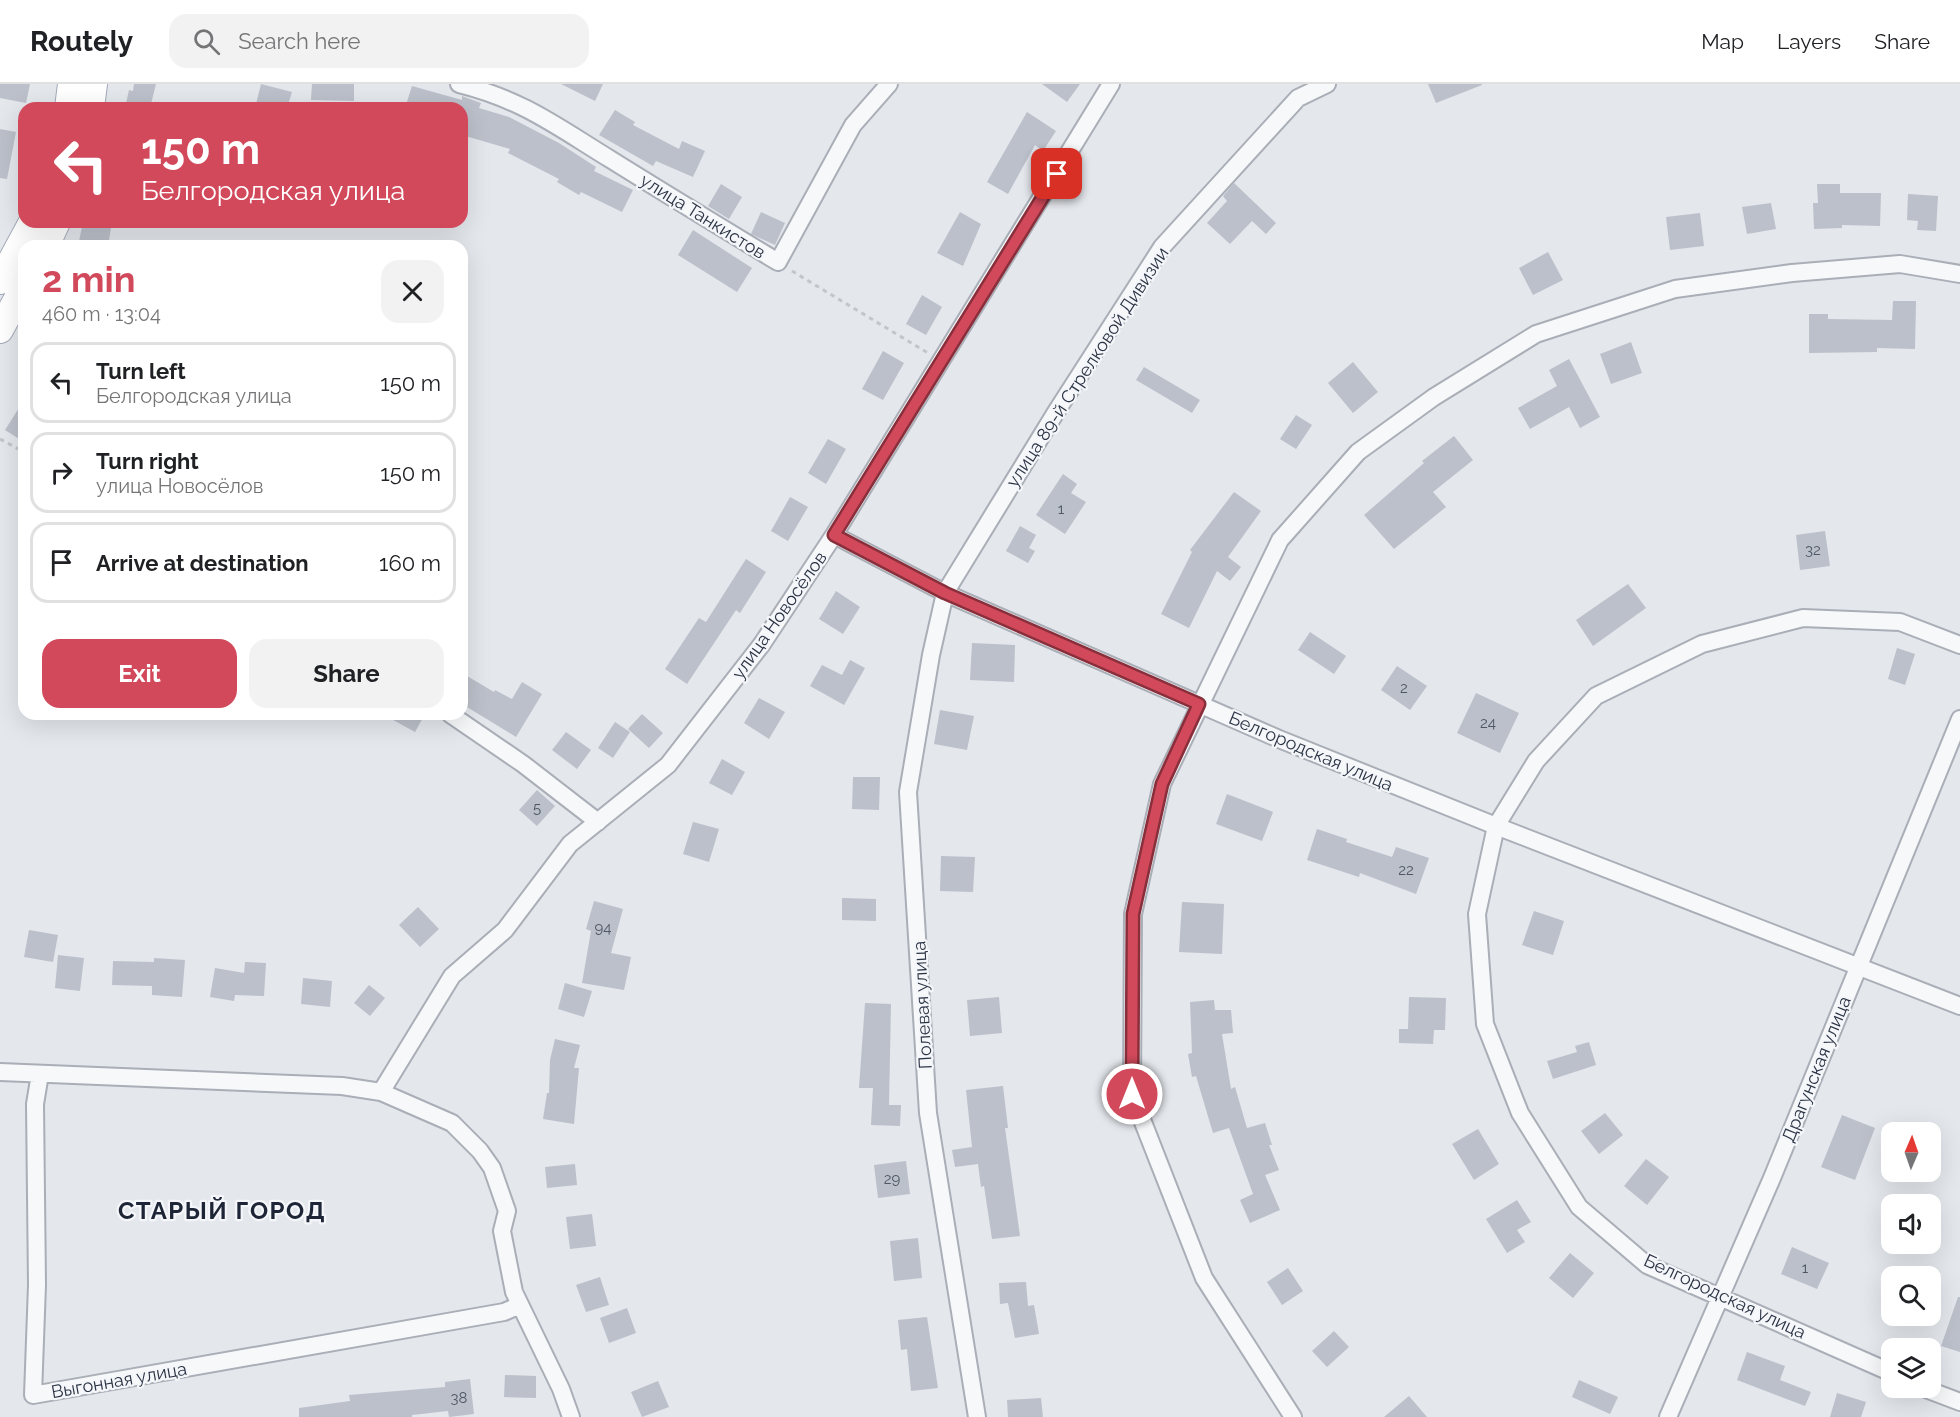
<!DOCTYPE html>
<html lang="en">
<head>
<meta charset="utf-8">
<style>
	body { margin:0; font-family:Raleway,sans-serif; background:#f2f2f2; color:#202124; height:100vh; display:flex; flex-direction:column; font-size:22px; white-space:nowrap }
	* { box-sizing:border-box; margin:0 }
	p { font-size:20px; color:#757577 }
	.icon { flex:none; width:33px; height:33px; fill:none; stroke:currentColor; stroke-width:2; stroke-linecap:round; stroke-linejoin:round }
	.map { position:relative; flex:1; overflow:hidden }
	.details { position:absolute; left:18px; top:156px; width:450px; height:480px; display:flex; flex-direction:column; background:#fff; border-radius:18px; box-shadow:0 6px 24px #0002 }
	.details>* { flex:none }
	.hud { position:absolute; left:18px; top:18px; width:450px; height:126px; border-radius:18px; box-shadow:0 6px 24px #0002; background:#d1495b; color:#fff; overflow:hidden }
	.needle { width:39px; rotate:2deg }
	.buttons { position:absolute; left:1881px; top:1038px; display:grid; gap:12px }
	.buttons a { display:grid; place-items:center; width:60px; height:60px; border-radius:12px; background:#fff; box-shadow:0 6px 24px #0002; font-size:30px }
	.pin { position:absolute; display:grid; place-items:center; width:51px; height:51px; color:#fff; margin:-26px; border-radius:12px; box-shadow:0 3px 9px #0006 }
	.me { position:absolute; width:66px; margin:-33px; rotate:0deg; stroke-linejoin:round; filter:drop-shadow(0 0 4px #0008) }
	.turn { display:flex; align-items:center; gap:21px; height:126px; padding:0 24px; font-size:27px }
	.turn .icon { width:78px; height:78px; stroke-width:2.5 }
	.turn b { display:block; font-size:42px; line-height:51px }
	.round { display:grid; place-items:center; flex:none; width:63px; height:63px; border-radius:18px; background:#f2f2f2 }
	.head { display:flex; align-items:center; justify-content:space-between; height:102px; padding:0 24px }
	h1 { font-size:36px; font-weight:700; line-height:45px; color:#d1495b }
	.button { display:flex; gap:12px; margin-top:auto; padding:12px 24px }
	.button a { flex:1; height:69px; border-radius:18px; background:#d1495b; color:#fff; font-size:24px; font-weight:700; line-height:69px; text-align:center }
	.button a+a { background:#f2f2f2; color:#202124 }
	ul { padding:0; list-style:none }
	li { display:flex; align-items:center; gap:18px; height:81px; margin:0 12px 9px; padding:0 12px; border:3px solid #e0e0e0; border-radius:18px }
	li div { flex:1 }
	li b { display:block; font-size:22px }
	li em { font-style:normal }
	header { display:flex; align-items:center; gap:36px; box-sizing:border-box; height:84px; padding:0 30px; background:#fff; border-bottom:2px solid #e0e0e0 }
	header strong { font-size:28px }
	nav { display:flex; gap:33px; margin-inline-start:auto; font-size:21px }
	.search { width:420px; height:54px; background:#f2f2f2; display:flex; align-items:center; gap:15px; box-sizing:border-box; padding:0 21px; border-radius:18px; color:#757577; font-size:22px }
	.map>svg:first-child { display:block }
	.building { fill:#bbc0ca }
	.lines { fill:none; stroke-linecap:round; stroke-linejoin:round }
	.street-casing { stroke:#a9aeb7; stroke-width:20 }
	.primary-casing { stroke:#a3abb8; stroke-width:28 }
	.path { stroke:#c2c5cb; stroke-width:3; stroke-dasharray:4.5 4.5; stroke-linecap:butt }
	.street { stroke:#f7f8fa; stroke-width:16 }
	.primary { stroke:#fff; stroke-width:26 }
	.route-casing { stroke:#882f3b; stroke-width:15 }
	.route { stroke:#d1495b; stroke-width:10 }
	.labels { text-anchor:middle; dominant-baseline:central; stroke-width:4.5; stroke-linejoin:round; paint-order:stroke }
	.number-label { font-size:15px; fill:#4f5766 }
	.street-label { font-size:18px; fill:#2b3445; stroke:#f4f6f9 }
	.district-label { font-size:24px; font-weight:bold; letter-spacing:1.5px; fill:#1d2536; stroke:#f4f6f9 }
</style>
</head>
<body>
<header>
<strong>Routely</strong>
<div class="search"><svg class="icon" aria-label="search" viewBox="0 0 24 24"><circle cx="10" cy="10" r="6"/><path d="M15 15l6 6"/></svg>Search here</div>
<nav><a>Map</a><a>Layers</a><a>Share</a></nav>
</header>
<div class="map">
<svg width="1960" height="1333" viewBox="0 0 1960 1333">
	<rect width="100%" height="100%" fill="#e4e7ec"/>
	<!-- building -->
	<path class="building" d="M 0,0 L 30,0 L 26,19 L 0,14 Z
		M 134,0 L 156,0 L 150,24 L 125,24 L 129,6 L 133,7 Z
		M 261,0 L 292,8 L 287,24 L 255,24 Z
		M 312,0 L 354,0 L 354,17 L 311,16 Z
		M 561,0 L 603,0 L 595,17 Z
		M 1042,0 L 1080,0 L 1067,18 Z
		M 1428,0 L 1482,0 L 1482,1 L 1436,19 Z
		M 412,2 L 462,16 L 462,12 L 481,19 L 479,24 L 509,33 L 559,59 L 596,83 L 594,87 L 633,106 L 622,128 L 581,108 L 579,111 L 557,98 L 559,95 L 508,69 L 510,65 L 462,51 L 462,24 L 405,24 Z
		M 615,26 L 635,38 L 633,41 L 679,65 L 682,57 L 705,67 L 693,93 L 656,77 L 653,82 L 599,51 Z
		M 1027,28 L 1056,47 L 1043,67 L 1035,61 L 1008,110 L 987,98 Z
		M 0,45 L 16,48 L 7,95 L 0,94 Z
		M 1234,99 L 1276,139 L 1266,150 L 1252,137 L 1230,160 L 1207,139 L 1227,117 L 1223,112 Z
		M 721,100 L 742,113 L 729,135 L 708,122 Z
		M 1817,100 L 1840,100 L 1840,109 L 1881,109 L 1880,142 L 1842,141 L 1842,144 L 1814,145 L 1813,119 L 1818,119 Z
		M 1908,110 L 1938,112 L 1936,147 L 1917,146 L 1918,137 L 1907,136 Z
		M 1771,119 L 1776,145 L 1747,150 L 1742,123 Z
		M 761,128 L 785,139 L 775,161 L 751,150 Z
		M 960,128 L 981,140 L 963,182 L 937,169 Z
		M 1700,129 L 1704,162 L 1670,166 L 1666,133 Z
		M 83,138 L 112,138 L 108,162 L 78,162 Z
		M 693,146 L 752,184 L 737,208 L 678,171 Z
		M 1548,168 L 1563,196 L 1533,211 L 1519,184 Z
		M 922,211 L 942,223 L 926,251 L 906,240 Z
		M 1893,217 L 1916,217 L 1915,265 L 1877,264 L 1877,268 L 1809,269 L 1809,230 L 1828,230 L 1828,235 L 1892,236 Z
		M 1631,258 L 1642,289 L 1611,300 L 1600,270 Z
		M 883,267 L 904,279 L 883,316 L 862,305 Z
		M 1569,275 L 1600,333 L 1580,344 L 1569,323 L 1530,345 L 1518,324 L 1557,302 L 1549,286 Z
		M 1353,278 L 1378,308 L 1353,329 L 1328,299 Z
		M 1144,283 L 1200,316 L 1192,329 L 1136,296 Z
		M 24,316 L 24,358 L 5,346 Z
		M 1296,331 L 1312,341 L 1296,365 L 1280,355 Z
		M 1454,352 L 1473,376 L 1433,408 L 1446,423 L 1394,465 L 1364,431 L 1424,379 L 1422,377 Z
		M 828,355 L 846,365 L 826,400 L 808,389 Z
		M 1063,390 L 1077,400 L 1071,409 L 1086,418 L 1065,450 L 1036,431 Z
		M 1234,408 L 1261,427 L 1228,473 L 1241,483 L 1230,497 L 1217,487 L 1189,544 L 1161,530 L 1192,468 L 1190,466 Z
		M 790,413 L 808,423 L 788,457 L 771,447 Z
		M 1020,442 L 1036,451 L 1029,464 L 1035,467 L 1028,479 L 1006,467 Z
		M 1825,447 L 1830,482 L 1800,486 L 1796,451 Z
		M 746,475 L 766,488 L 740,529 L 736,526 L 687,600 L 665,585 L 699,534 L 706,538 Z
		M 1628,500 L 1646,524 L 1593,562 L 1576,536 Z
		M 836,507 L 860,523 L 843,550 L 819,535 Z
		M 1310,548 L 1346,572 L 1334,590 L 1298,566 Z
		M 972,559 L 1015,561 L 1014,598 L 970,596 Z
		M 1897,564 L 1915,570 L 1905,601 L 1888,595 Z
		M 850,576 L 865,584 L 844,621 L 810,602 L 822,581 L 842,591 Z
		M 1397,582 L 1427,602 L 1410,626 L 1381,606 Z
		M 462,589 L 494,608 L 495,606 L 512,615 L 522,598 L 542,610 L 516,653 L 462,620 Z
		M 1476,609 L 1519,629 L 1500,669 L 1457,649 Z
		M 759,614 L 785,628 L 769,655 L 744,639 Z
		M 940,626 L 974,632 L 967,666 L 934,660 Z
		M 382,630 L 425,630 L 415,648 Z
		M 642,630 L 663,649 L 649,664 L 628,645 Z
		M 615,638 L 630,648 L 613,674 L 598,664 Z
		M 566,648 L 591,666 L 577,685 L 552,666 Z
		M 722,675 L 745,688 L 732,711 L 709,699 Z
		M 853,693 L 880,693 L 879,726 L 852,725 Z
		M 537,706 L 555,722 L 537,742 L 519,726 Z
		M 1227,710 L 1273,728 L 1262,757 L 1216,740 Z
		M 693,738 L 719,745 L 709,778 L 683,770 Z
		M 1317,745 L 1347,755 L 1346,758 L 1392,773 L 1396,763 L 1429,774 L 1416,810 L 1360,789 L 1359,793 L 1307,776 Z
		M 941,772 L 975,773 L 973,808 L 940,807 Z
		M 842,814 L 876,815 L 876,837 L 842,836 Z
		M 594,817 L 623,825 L 611,869 L 631,873 L 624,906 L 582,899 L 591,847 L 586,845 Z
		M 1182,818 L 1224,820 L 1222,870 L 1179,868 Z
		M 418,823 L 439,845 L 420,863 L 399,841 Z
		M 1534,827 L 1564,837 L 1553,871 L 1522,861 Z
		M 29,846 L 58,851 L 53,878 L 24,873 Z
		M 58,871 L 84,874 L 80,907 L 55,904 Z
		M 154,874 L 185,876 L 182,913 L 152,911 L 152,902 L 112,901 L 113,877 L 154,878 Z
		M 245,878 L 266,879 L 264,912 L 235,911 L 234,917 L 210,913 L 215,884 L 244,889 Z
		M 303,894 L 332,897 L 330,923 L 301,920 Z
		M 565,899 L 592,907 L 584,933 L 558,925 Z
		M 369,901 L 385,914 L 370,932 L 354,919 Z
		M 999,913 L 1002,949 L 970,952 L 967,916 Z
		M 1409,913 L 1446,914 L 1445,946 L 1434,946 L 1433,960 L 1399,959 L 1399,945 L 1408,945 Z
		M 1214,916 L 1215,926 L 1231,926 L 1233,949 L 1222,950 L 1231,1005 L 1235,1003 L 1247,1044 L 1265,1039 L 1272,1061 L 1269,1061 L 1279,1086 L 1265,1091 L 1280,1126 L 1250,1139 L 1240,1116 L 1253,1110 L 1229,1044 L 1213,1049 L 1196,992 L 1192,993 L 1188,970 L 1192,969 L 1190,918 Z
		M 865,919 L 891,920 L 889,1021 L 901,1021 L 900,1042 L 871,1041 L 873,1004 L 859,1004 Z
		M 555,955 L 580,961 L 574,984 L 579,984 L 574,1040 L 543,1035 L 547,1009 L 549,1009 L 550,976 Z
		M 1589,958 L 1596,981 L 1553,995 L 1547,977 L 1577,968 L 1575,962 Z
		M 1003,1002 L 1008,1044 L 1005,1044 L 1020,1152 L 992,1155 L 984,1102 L 981,1103 L 978,1080 L 955,1083 L 952,1066 L 972,1063 L 966,1006 Z
		M 1605,1029 L 1623,1051 L 1599,1070 L 1581,1047 Z
		M 1842,1031 L 1875,1044 L 1855,1096 L 1821,1083 Z
		M 1478,1045 L 1499,1080 L 1474,1096 L 1452,1060 Z
		M 1646,1075 L 1669,1093 L 1647,1121 L 1624,1102 Z
		M 906,1077 L 910,1110 L 878,1114 L 874,1081 Z
		M 575,1080 L 577,1101 L 547,1104 L 545,1083 Z
		M 1517,1116 L 1531,1138 L 1517,1146 L 1525,1158 L 1507,1169 L 1486,1135 Z
		M 592,1130 L 596,1162 L 570,1165 L 566,1133 Z
		M 918,1154 L 922,1194 L 894,1197 L 890,1157 Z
		M 1792,1163 L 1829,1179 L 1817,1205 L 1781,1190 Z
		M 1570,1169 L 1594,1189 L 1573,1214 L 1549,1194 Z
		M 1288,1184 L 1303,1207 L 1282,1221 L 1267,1198 Z
		M 600,1193 L 609,1221 L 586,1228 L 576,1201 Z
		M 1026,1198 L 1028,1222 L 1034,1221 L 1039,1250 L 1015,1254 L 1008,1219 L 1000,1220 L 999,1199 Z
		M 1958,1213 L 1960,1213 L 1960,1268 L 1941,1262 Z
		M 627,1224 L 636,1249 L 609,1259 L 600,1234 Z
		M 927,1233 L 938,1304 L 911,1307 L 907,1265 L 901,1266 L 898,1236 Z
		M 1334,1247 L 1349,1263 L 1327,1283 L 1312,1267 Z
		M 1747,1268 L 1785,1282 L 1780,1296 L 1811,1308 L 1805,1322 L 1737,1296 Z
		M 505,1291 L 536,1292 L 536,1314 L 504,1313 Z
		M 470,1295 L 474,1330 L 449,1333 L 448,1327 L 412,1331 L 412,1333 L 299,1333 L 299,1324 L 350,1317 L 349,1311 L 445,1303 L 445,1298 Z
		M 1579,1296 L 1618,1313 L 1610,1330 L 1572,1313 Z
		M 658,1297 L 669,1323 L 642,1333 L 631,1308 Z
		M 1837,1309 L 1866,1318 L 1861,1333 L 1830,1333 Z
		M 1409,1312 L 1427,1333 L 1384,1333 Z
		M 1041,1314 L 1043,1333 L 1008,1333 L 1007,1316 Z"/>
	<g class="lines">
		<defs>
			<path id="street" d="M 459,0 C 523,16 556,42 610,75 C 666,110 722,144 778,178 L 853,41 L 889,0
				M 834,451 L 945,509 L 1279,655 L 1496,742 L 1960,922
				M 450,630 L 523,680 L 598,738
				M 0,988 L 342,1002 L 381,1008 L 452,1039 L 480,1067 L 492,1084 L 507,1127 L 502,1147 L 514,1208 L 561,1305 L 571,1333
				M 40,990 L 35,1020 L 37,1201 L 33,1311 L 504,1228 L 520,1221
				M 381,1008 L 452,892 L 505,846 L 570,760 L 668,681 L 762,560 L 834,451 L 1111,0
				M 1892,1289 L 1647,1181 L 1579,1123 L 1520,1029 L 1485,940 L 1477,830 L 1496,742 L 1536,677 L 1596,612 L 1702,560 L 1803,534 L 1900,538 L 1960,561
				M 1923,1304 L 1960,1318
				M 977,1333 L 928,1029 L 908,708 L 931,571 L 945,509 L 1056,328 L 1162,163 L 1298,14 L 1327,0
				M 1293,1333 L 1204,1194 L 1132,1010 L 1133,830 L 1162,700 L 1280,456 L 1358,368 L 1434,313 L 1536,250 L 1675,205 L 1792,189 L 1900,180 L 1960,190
				M 1668,1333 L 1772,1094 L 1960,635"/>
			<path id="primary" d="M 68,24 L 71,0
				M 91,24 L 94,0
				M 46,162 L 57,138
				M 0,197 L 32,138
				M 0,246 L 24,202"/>
		</defs>
		<!-- street casing -->
		<use href="#street" class="street-casing"/>
		<!-- primary casing -->
		<use href="#primary" class="primary-casing"/>
		<!-- path -->
		<path class="path" d="M 792,187 L 928,269
			M 0,355 L 24,368"/>
		<!-- street -->
		<use href="#street" class="street"/>
		<!-- primary -->
		<use href="#primary" class="primary"/>
	</g>
	<g class="lines">
		<defs>
			<path id="route" d="M 1057,90 L 834,451 L 945,509 L 1199,620 L 1162,700 L 1133,830 L 1132,1010"/>
		</defs>
		<!-- route casing -->
		<use href="#route" class="route-casing"/>
		<!-- route -->
		<use href="#route" class="route"/>
	</g>
	<g class="labels">
		<!-- number labels -->
		<g class="number-label">
			<text x="1061" y="425">1</text>
			<text x="1813" y="466">32</text>
			<text x="1404" y="604">2</text>
			<text x="1488" y="639">24</text>
			<text x="537" y="724">5</text>
			<text x="1406" y="786">22</text>
			<text x="603" y="844">94</text>
			<text x="892" y="1095">29</text>
			<text x="1805" y="1184">1</text>
			<text x="459" y="1314">38</text>
		</g>
		<!-- street labels -->
		<g class="street-label">
			<text transform="translate(703 132) rotate(32)">улица Танкистов</text>
			<text transform="translate(1087 283) rotate(-57)">улица 89-й Стрелковой Дивизии</text>
			<text transform="translate(779 531) rotate(-55)">улица Новосёлов</text>
			<text transform="translate(1311 667) rotate(23)">Белгородская улица</text>
			<text transform="translate(922 921) rotate(-93)">Полевая улица</text>
			<text transform="translate(1816 985) rotate(-68)">Драгунская улица</text>
			<text transform="translate(1725 1212) rotate(25)">Белгородская улица</text>
			<text transform="translate(119 1296) rotate(-10)">Выгонная улица</text>
		</g>
		<!-- district labels -->
		<g class="district-label">
			<text x="222" y="1126">СТАРЫЙ ГОРОД</text>
		</g>
	</g>
</svg>
<div class="buttons">
<a><svg class="needle" viewBox="-14 -14 28 28"><path d="M0-13l5 13h-10z" fill="#e53935"/><path d="M0 13l5-13h-10z" fill="#757577"/></svg></a>
<a><svg class="icon" aria-label="sound" viewBox="0 0 24 24"><path d="M4 9h4l5-4v14l-5-4H4zM17 9q2 3 0 6"/></svg></a>
<a><svg class="icon" aria-label="search" viewBox="0 0 24 24"><circle cx="10" cy="10" r="6"/><path d="M15 15l6 6"/></svg></a>
<a><svg class="icon" aria-label="layers" viewBox="0 0 24 24"><path d="M12 4l9 5-9 5-9-5zM3 14l9 5 9-5"/></svg></a>
</div>
<div class="pin" style="left:1057px;top:90px;background:#d93025"><svg class="icon" aria-label="arrive" viewBox="0 0 24 24"><path d="M6 21V4h12l-3 4 3 4H6"/></svg></div>
<svg class="me" style="left:1132px;top:1010px" viewBox="-20 -20 40 40"><circle r="17" fill="#d1495b" stroke="#fff" stroke-width="3"/><path d="M0-11L8 9 0 5-8 9z" fill="#fff"/></svg>
<div class="hud">
<div class="turn"><svg class="icon" aria-label="left" viewBox="0 0 24 24"><path d="M17 20v-9H6M10 6l-5 5 5 5"/></svg><div><b>150 m</b>Белгородская улица</div></div>
</div>
<section class="details">
<div class="head"><div><h1>2 min</h1><p>460 m · 13:04</p></div><a class="round"><svg class="icon" aria-label="close" viewBox="0 0 24 24"><path d="M6 6l12 12M18 6L6 18"/></svg></a></div>
<ul>
<li><svg class="icon" aria-label="left" viewBox="0 0 24 24"><path d="M17 20v-9H6M10 6l-5 5 5 5"/></svg><div><b>Turn left</b><p>Белгородская улица</p></div><em>150 m</em></li>
<li><svg class="icon" aria-label="right" viewBox="0 0 24 24"><path d="M7 20v-9h11M14 6l5 5-5 5"/></svg><div><b>Turn right</b><p>улица Новосёлов</p></div><em>150 m</em></li>
<li><svg class="icon" aria-label="arrive" viewBox="0 0 24 24"><path d="M6 21V4h12l-3 4 3 4H6"/></svg><div><b>Arrive at destination</b></div><em>160 m</em></li>
</ul>
<div class="button"><a>Exit</a><a>Share</a></div>
</section>
</div>
</body>
</html>
